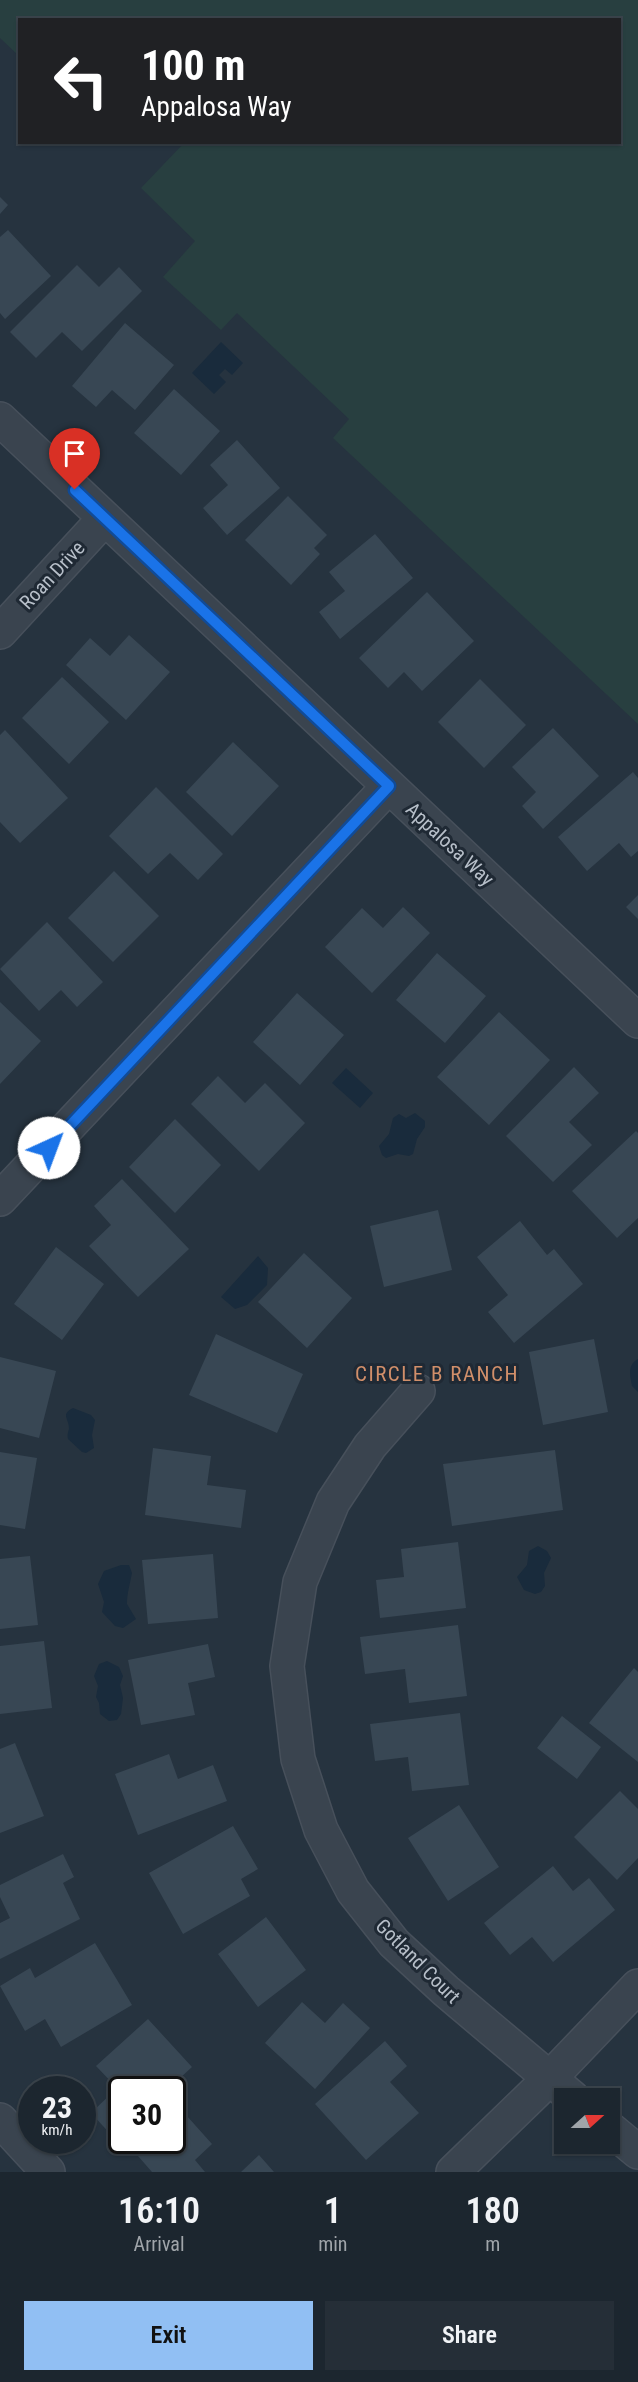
<!DOCTYPE html>
<html lang="en">
<head>
<meta charset="utf-8">
<style>
	body { margin:0; font-family:"Roboto Condensed",sans-serif; background:#252e37; color:#f1f3f6; height:100vh; display:flex; flex-direction:column; font-size:22px; white-space:nowrap }
	* { box-sizing:border-box; margin:0 }
	p { font-size:20px; color:#a0a5aa }
	.icon { flex:none; width:33px; height:33px; fill:none; stroke:currentColor; stroke-width:2; stroke-linecap:round; stroke-linejoin:round }
	.map { position:relative; height:2172px; overflow:hidden }
	.panel { display:flex; flex-direction:column; background:#1c262f; flex:1 }
	.panel>* { flex:none }
	.hud { position:absolute; left:18px; top:18px; width:603px; height:126px; border-radius:0px; box-shadow:0 2px 4px #0004,0 0 0 2px #3a434b; background:#202124; color:#fff; overflow:hidden }
	.needle { width:39px; rotate:69deg }
	.fabs { position:absolute; left:554px; top:2088px; display:grid; gap:12px }
	.fabs a { display:grid; place-items:center; width:66px; height:66px; border-radius:0px; background:#1c262f; box-shadow:0 2px 4px #0004,0 0 0 2px #3a434b; font-size:30px }
	.speed { position:absolute; left:18px; top:2076px; display:flex; gap:12px; font-size:30px; font-weight:700; text-align:center }
	.speed>* { display:grid; place-content:center; width:78px; height:78px; border-radius:50%; background:#1c262f; box-shadow:0 2px 4px #0004,0 0 0 2px #3a434b; line-height:1 }
	.speed small { font-size:15px; font-weight:400 }
	.speed .limit { border:3px solid #111; border-radius:9px; background:#fff; color:#111 }
	.pin { position:absolute; display:grid; place-items:center; width:51px; height:51px; color:#fff; margin:-62px -26px; border-radius:50% 50% 50% 0; rotate:-45deg; box-shadow:0 0 6px #0007 }
	.pin .icon { rotate:45deg }
	.me { position:absolute; width:66px; margin:-33px; rotate:43deg; stroke-linejoin:round; filter:drop-shadow(0 0 4px #0008) }
	.turn { display:flex; align-items:center; gap:21px; height:126px; padding:0 24px; font-size:27px }
	.turn .icon { width:78px; height:78px; stroke-width:2.5 }
	.turn b { display:block; font-size:42px; line-height:51px }
	.eta { display:flex; justify-content:space-evenly; align-items:center; height:102px; text-align:center }
	.eta b { font-size:36px; font-weight:600; line-height:42px }
	.primary-button { display:flex; gap:12px; margin-top:auto; padding:12px 24px }
	.primary-button a { flex:1; height:69px; border-radius:0px; background:#91bff3; color:#111; font-size:24px; font-weight:600; line-height:69px; text-align:center }
	.primary-button a+a { background:#252e37; color:#f1f3f6 }
	.map>svg:first-child { display:block }
	.green { fill:#283f40 }
	.water { fill:#192b3c }
	.building { fill:#384754 }
	.lines { fill:none; stroke-linecap:round; stroke-linejoin:round }
	.street-casing { stroke:#47505b; stroke-width:36 }
	.street { stroke:#3a444f; stroke-width:33 }
	.route-casing { stroke:#114b97; stroke-width:15 }
	.route { stroke:#1a73e8; stroke-width:10 }
	.labels { text-anchor:middle; dominant-baseline:central; stroke-width:6; stroke-linejoin:round; paint-order:stroke }
	.street-label { font-size:20px; fill:#b7bfc9; stroke:#1f2934 }
	.neighbourhood-label { font-size:21px; letter-spacing:1.5px; fill:#d18f6a; stroke:#1f2934 }
</style>
</head>
<body>
<div class="map">
<svg width="638" height="2172" viewBox="0 0 638 2172">
	<rect width="100%" height="100%" fill="#26333f"/>
	<!-- green -->
	<path class="green" d="M 0,0 L 638,0 L 638,724 L 333,438 L 349,419 L 237,313 L 221,330 L 163,277 L 195,241 L 141,188 L 184,143 L 620,142 L 620,20 L 20,20 L 19,56 L 0,38 Z"/>
	<!-- water -->
	<path class="water" d="M 221,342 L 243,363 L 232,375 L 225,369 L 219,375 L 226,382 L 214,394 L 192,373 Z
		M 346,1068 L 373,1093 L 360,1108 L 332,1083 Z
		M 415,1113 L 425,1121 L 425,1127 L 417,1139 L 413,1154 L 409,1156 L 398,1154 L 386,1158 L 382,1155 L 379,1146 L 389,1134 L 393,1118 L 399,1114 L 406,1118 Z
		M 258,1256 L 268,1268 L 267,1285 L 247,1305 L 235,1309 L 221,1297 Z
		M 638,1359 L 638,1392 L 632,1386 C 630,1375 627,1365 638,1359 Z
		M 73,1408 L 91,1415 L 95,1420 L 92,1435 L 94,1448 L 86,1453 L 82,1452 L 68,1439 C 67,1435 68,1432 69,1429 C 69,1418 60,1415 73,1408 Z
		M 538,1546 L 547,1551 L 551,1558 L 544,1573 L 545,1586 L 541,1592 L 535,1594 L 524,1590 L 517,1577 L 527,1565 L 529,1551 Z
		M 121,1565 L 129,1565 L 132,1573 C 130,1584 127,1593 127,1604 L 136,1619 L 123,1628 L 115,1626 L 102,1612 L 104,1602 L 98,1584 L 104,1571 Z
		M 107,1661 L 119,1667 L 123,1676 L 120,1685 L 123,1698 L 121,1714 L 117,1720 L 109,1721 L 100,1714 L 99,1703 L 96,1697 L 98,1686 L 94,1676 L 99,1664 Z"/>
	<!-- building -->
	<path class="building" d="M 0,197 L 8,205 L 0,214 Z
		M 8,230 L 51,276 L 5,319 L 0,313 L 0,237 Z
		M 77,265 L 99,287 L 119,267 L 142,291 L 82,351 L 62,332 L 36,358 L 10,332 Z
		M 125,323 L 174,365 L 135,410 L 112,390 L 96,407 L 72,386 Z
		M 174,389 L 220,431 L 181,475 L 134,433 Z
		M 237,440 L 280,488 L 227,535 L 203,508 L 228,485 L 210,465 Z
		M 288,496 L 327,535 L 314,548 L 320,554 L 291,585 L 245,540 Z
		M 375,534 L 413,578 L 340,639 L 319,612 L 345,591 L 329,572 Z
		M 427,592 L 474,641 L 422,691 L 404,672 L 388,688 L 359,658 Z
		M 129,635 L 170,672 L 126,720 L 66,665 L 90,638 L 110,656 Z
		M 62,677 L 109,722 L 69,764 L 22,718 Z
		M 480,679 L 526,725 L 484,768 L 438,722 Z
		M 553,728 L 599,776 L 543,829 L 522,806 L 536,792 L 512,767 Z
		M 5,730 L 68,798 L 20,843 L 0,822 L 0,735 Z
		M 233,742 L 279,786 L 232,836 L 186,792 Z
		M 633,772 L 638,778 L 638,851 L 631,857 L 619,843 L 587,871 L 558,837 Z
		M 156,787 L 223,854 L 198,880 L 170,853 L 148,874 L 109,836 Z
		M 114,871 L 159,916 L 113,962 L 68,918 Z
		M 638,895 L 638,919 L 626,907 Z
		M 403,907 L 430,933 L 372,993 L 325,947 L 362,908 L 383,928 Z
		M 47,922 L 103,982 L 77,1007 L 61,990 L 39,1011 L 0,969 Z
		M 437,953 L 486,996 L 445,1043 L 396,1000 Z
		M 297,993 L 344,1035 L 300,1085 L 253,1042 Z
		M 0,1002 L 41,1041 L 0,1084 Z
		M 499,1012 L 550,1060 L 489,1125 L 437,1077 Z
		M 574,1067 L 599,1093 L 569,1122 L 592,1145 L 553,1182 L 506,1136 Z
		M 218,1076 L 245,1103 L 265,1083 L 305,1123 L 259,1171 L 191,1104 Z
		M 175,1119 L 221,1165 L 175,1213 L 129,1167 Z
		M 636,1131 L 638,1133 L 638,1218 L 617,1238 L 572,1191 Z
		M 122,1179 L 189,1249 L 138,1297 L 89,1246 L 111,1225 L 94,1206 Z
		M 438,1210 L 452,1270 L 384,1287 L 370,1226 Z
		M 520,1221 L 547,1255 L 554,1249 L 583,1284 L 514,1343 L 488,1312 L 508,1295 L 477,1257 Z
		M 56,1247 L 104,1284 L 62,1340 L 14,1304 Z
		M 304,1253 L 352,1298 L 307,1348 L 258,1302 Z
		M 216,1334 L 303,1374 L 277,1433 L 189,1395 Z
		M 594,1339 L 608,1412 L 543,1425 L 529,1352 Z
		M 0,1357 L 56,1371 L 39,1438 L 0,1428 Z
		M 153,1448 L 211,1456 L 207,1485 L 246,1490 L 241,1528 L 145,1515 Z
		M 555,1450 L 563,1510 L 452,1526 L 443,1464 Z
		M 0,1452 L 37,1458 L 25,1529 L 0,1525 Z
		M 458,1542 L 466,1608 L 380,1618 L 376,1580 L 404,1577 L 401,1549 Z
		M 213,1554 L 218,1618 L 148,1624 L 142,1560 Z
		M 30,1556 L 38,1625 L 0,1629 L 0,1559 Z
		M 458,1625 L 467,1696 L 409,1703 L 405,1669 L 365,1674 L 360,1637 Z
		M 44,1641 L 52,1708 L 0,1714 L 0,1646 Z
		M 208,1644 L 215,1677 L 188,1683 L 195,1715 L 141,1725 L 128,1660 Z
		M 634,1668 L 638,1672 L 638,1762 L 589,1723 Z
		M 460,1713 L 469,1785 L 412,1791 L 408,1757 L 375,1761 L 370,1724 Z
		M 562,1716 L 601,1747 L 577,1779 L 537,1748 Z
		M 15,1743 L 44,1816 L 0,1833 L 0,1749 Z
		M 169,1754 L 178,1779 L 213,1765 L 227,1801 L 138,1835 L 115,1774 Z
		M 620,1791 L 638,1809 L 638,1858 L 617,1880 L 574,1837 Z
		M 459,1805 L 499,1867 L 448,1901 L 408,1838 Z
		M 233,1826 L 258,1869 L 241,1879 L 250,1896 L 183,1934 L 149,1873 Z
		M 63,1854 L 74,1877 L 63,1883 L 80,1919 L 0,1959 L 0,1923 L 10,1918 L 0,1897 L 0,1885 Z
		M 553,1866 L 573,1891 L 589,1878 L 615,1910 L 553,1962 L 532,1937 L 510,1955 L 484,1923 Z
		M 266,1917 L 306,1970 L 258,2007 L 218,1954 Z
		M 95,1943 L 132,2005 L 61,2047 L 45,2019 L 25,2031 L 0,1986 L 30,1968 L 35,1978 Z
		M 302,2002 L 325,2023 L 343,2003 L 370,2028 L 315,2089 L 265,2043 Z
		M 148,2019 L 192,2067 L 167,2090 L 122,2090 L 122,2131 L 114,2138 L 91,2113 L 117,2088 L 96,2066 Z
		M 385,2041 L 407,2066 L 390,2082 L 419,2113 L 366,2160 L 315,2104 Z
		M 178,2106 L 212,2144 L 195,2160 L 205,2172 L 152,2172 L 131,2148 L 140,2140 L 172,2140 L 172,2111 Z
		M 259,2155 L 274,2172 L 241,2172 Z"/>
	<g class="lines">
		<defs>
			<path id="street" d="M 0,419 L 638,1021
				M 0,632 L 105,518
				M 0,1199 L 389,786
				M 418,1391 L 370,1446 L 333,1502 L 300,1582 L 287,1666 L 298,1759 L 321,1830 L 353,1891 L 394,1943 L 446,1991 L 573,2098
				M 0,2120 L 48,2172
				M 609,2128 L 638,2152
				M 453,2172 L 549,2079 L 638,1986"/>
		</defs>
		<!-- street casing -->
		<use href="#street" class="street-casing"/>
		<!-- street -->
		<use href="#street" class="street"/>
	</g>
	<g class="lines">
		<defs>
			<path id="route" d="M 49,1148 L 389,786 L 75,490"/>
		</defs>
		<!-- route casing -->
		<use href="#route" class="route-casing"/>
		<!-- route -->
		<use href="#route" class="route"/>
	</g>
	<g class="labels">
		<!-- street labels -->
		<g class="street-label">
			<text transform="translate(52 575) rotate(-47)">Roan Drive</text>
			<text transform="translate(450 844) rotate(43)">Appalosa Way</text>
			<text transform="translate(418 1961) rotate(45)">Gotland Court</text>
		</g>
		<!-- neighbourhood labels -->
		<g class="neighbourhood-label">
			<text x="437" y="1374">CIRCLE B RANCH</text>
		</g>
	</g>
</svg>
<div class="fabs">
<a><svg class="needle" viewBox="-14 -14 28 28"><path d="M0-13l5 13h-10z" fill="#e53935"/><path d="M0 13l5-13h-10z" fill="#a0a5aa"/></svg></a>
</div>
<div class="speed"><div>23<small>km/h</small></div><div class="limit">30</div></div>
<div class="pin" style="left:75px;top:490px;background:#d93025"><svg class="icon" aria-label="arrive" viewBox="0 0 24 24"><path d="M6 21V4h12l-3 4 3 4H6"/></svg></div>
<svg class="me" style="left:49px;top:1148px" viewBox="-20 -20 40 40"><circle r="19" fill="#fff"/><path d="M0-13L10 11 0 6-10 11z" fill="#1a73e8"/></svg>
<div class="hud">
<div class="turn"><svg class="icon" aria-label="left" viewBox="0 0 24 24"><path d="M17 20v-9H6M10 6l-5 5 5 5"/></svg><div><b>100 m</b>Appalosa Way</div></div>
</div>
</div>
<section class="panel">
<div class="eta">
<div><b>16:10</b><p>Arrival</p></div>
<div><b>1</b><p>min</p></div>
<div><b>180</b><p>m</p></div>
</div>
<div class="primary-button"><a>Exit</a><a>Share</a></div>
</section>
</body>
</html>
